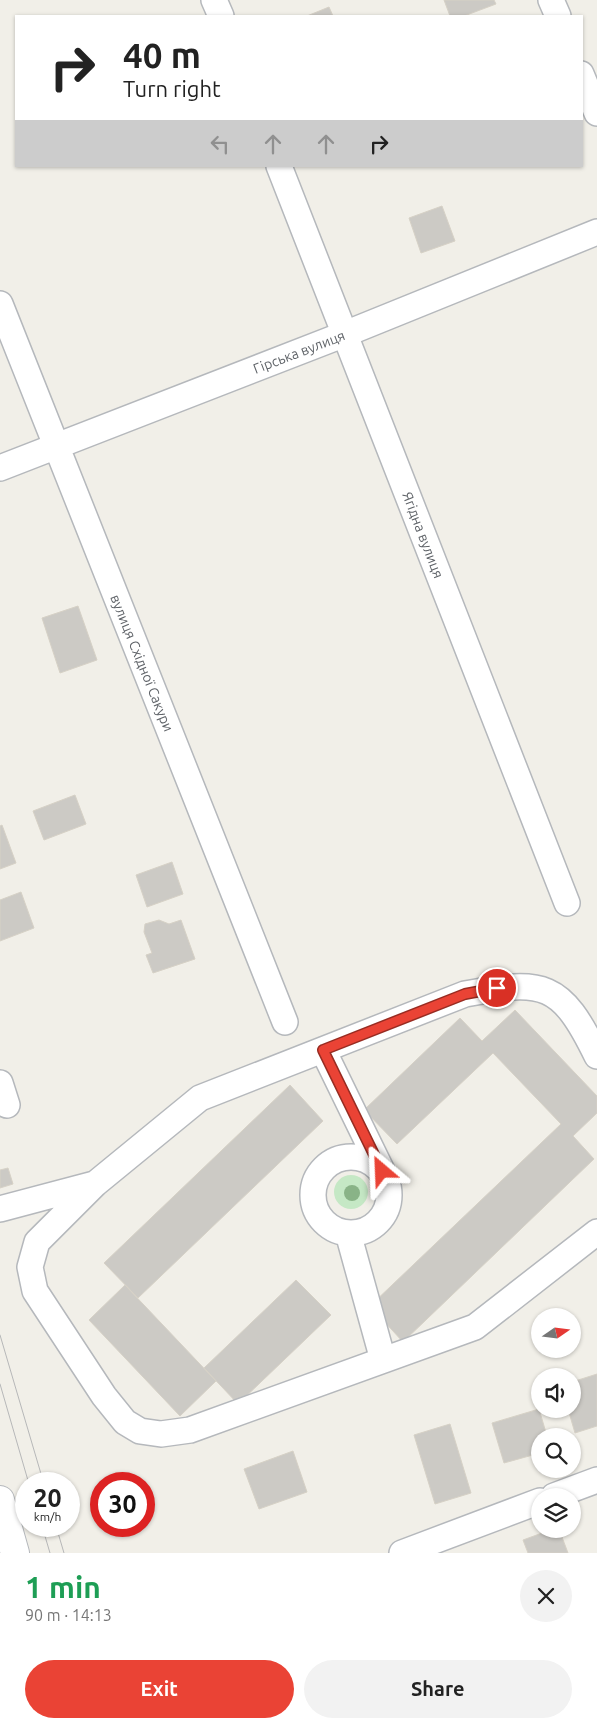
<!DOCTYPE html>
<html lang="en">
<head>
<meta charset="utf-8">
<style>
	body { margin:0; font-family:Ubuntu,sans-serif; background:#f2f2f2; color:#222; height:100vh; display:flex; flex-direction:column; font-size:19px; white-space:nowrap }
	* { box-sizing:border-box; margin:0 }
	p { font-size:16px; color:#767676 }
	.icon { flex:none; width:28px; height:28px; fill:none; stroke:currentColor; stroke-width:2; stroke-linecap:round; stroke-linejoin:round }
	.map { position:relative; height:1553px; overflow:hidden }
	.panel { display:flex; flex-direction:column; background:#fff; flex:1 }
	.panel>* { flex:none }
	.top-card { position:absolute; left:15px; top:15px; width:568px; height:152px; border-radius:0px; box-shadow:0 1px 4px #0004; background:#fff; color:#222; overflow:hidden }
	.needle { width:32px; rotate:76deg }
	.controls { position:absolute; left:531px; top:1308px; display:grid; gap:10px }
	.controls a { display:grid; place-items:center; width:50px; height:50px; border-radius:50%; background:#fff; box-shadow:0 1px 4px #0004; font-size:25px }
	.speed { position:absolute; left:15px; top:1472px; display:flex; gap:10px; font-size:25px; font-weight:700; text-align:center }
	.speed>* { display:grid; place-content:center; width:65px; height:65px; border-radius:50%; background:#fff; box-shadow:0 1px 4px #0004; line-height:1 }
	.speed small { font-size:12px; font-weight:400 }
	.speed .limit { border:8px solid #d22; background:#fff; color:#111 }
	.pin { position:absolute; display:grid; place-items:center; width:42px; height:42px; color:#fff; margin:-21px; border:2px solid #fff; border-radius:50%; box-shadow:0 1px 5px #0007 }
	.me { position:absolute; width:55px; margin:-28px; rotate:334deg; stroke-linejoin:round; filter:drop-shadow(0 0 4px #0008) }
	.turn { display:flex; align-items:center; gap:18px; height:105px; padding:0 25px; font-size:22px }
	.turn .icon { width:65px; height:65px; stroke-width:2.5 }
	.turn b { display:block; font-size:35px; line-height:42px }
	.lanes { display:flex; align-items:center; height:48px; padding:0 25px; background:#0003; justify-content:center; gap:25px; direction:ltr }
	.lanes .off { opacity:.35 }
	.round { display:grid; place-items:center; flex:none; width:52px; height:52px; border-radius:26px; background:#f2f2f2 }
	.headline { display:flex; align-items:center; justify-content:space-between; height:85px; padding:0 25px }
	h1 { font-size:30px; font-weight:600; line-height:38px; color:#1e9e55 }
	.action { display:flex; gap:10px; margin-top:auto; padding:10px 25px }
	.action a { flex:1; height:58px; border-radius:30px; background:#ea4335; color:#fff; font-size:20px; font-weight:600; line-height:58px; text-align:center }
	.action a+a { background:#f2f2f2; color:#222 }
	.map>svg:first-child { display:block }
	.green { fill:#c5e8c5 }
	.building { fill:#cccac5; stroke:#d6d1c6 }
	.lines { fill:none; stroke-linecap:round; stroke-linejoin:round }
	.minor-casing { stroke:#b5b8bc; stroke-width:28 }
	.tertiary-casing { stroke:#b5b8bc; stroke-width:30 }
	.minor { stroke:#fff; stroke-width:25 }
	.tertiary { stroke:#fff; stroke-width:28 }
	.tram { stroke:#b6b7b8; stroke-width:1 }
	.tree { fill:#89b387 }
	.route-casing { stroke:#982c22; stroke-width:12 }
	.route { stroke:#ea4335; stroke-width:9 }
	.labels { text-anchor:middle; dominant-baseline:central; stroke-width:4; stroke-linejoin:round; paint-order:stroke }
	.street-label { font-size:14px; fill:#5f6368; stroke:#fff }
</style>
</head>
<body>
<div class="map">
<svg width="597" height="1553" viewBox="0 0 597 1553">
	<rect width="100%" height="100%" fill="#f1efe8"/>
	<!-- green -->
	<path class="green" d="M334 1192a17 17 0 1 1 34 0a17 17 0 1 1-34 0Z"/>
	<!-- building -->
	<path class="building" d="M 444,0 L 494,0 L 496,4 L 464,16 L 450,16 Z
		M 329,7 L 333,16 L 307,16 Z
		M 442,206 L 455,241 L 421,253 L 409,218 Z
		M 78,606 L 97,660 L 60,673 L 42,618 Z
		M 75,795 L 86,824 L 44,840 L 33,811 Z
		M 2,825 L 16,863 L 0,869 L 0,826 Z
		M 172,862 L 183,894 L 147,907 L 136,875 Z
		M 21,892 L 34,928 L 0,941 L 0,900 Z
		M 159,920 L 169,924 L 181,920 L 195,959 L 153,973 L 146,955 L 152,953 L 144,932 L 145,924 Z
		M 515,1010 L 597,1096 L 597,1113 L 573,1136 L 594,1159 L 403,1342 L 370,1306 L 561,1124 L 493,1053 L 397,1144 L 364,1110 L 460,1018 L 482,1041 Z
		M 290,1085 L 323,1121 L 138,1298 L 104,1263 Z
		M 8,1168 L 13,1184 L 0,1188 L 0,1170 Z
		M 296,1280 L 331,1315 L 238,1404 L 204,1368 Z
		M 125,1285 L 216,1381 L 180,1416 L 89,1320 Z
		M 597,1374 L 597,1426 L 575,1433 L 568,1409 L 572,1409 L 572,1382 Z
		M 539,1409 L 547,1436 L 540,1436 L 540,1453 L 504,1463 L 492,1423 Z
		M 450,1424 L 471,1493 L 435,1504 L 414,1435 Z
		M 293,1451 L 307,1492 L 259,1509 L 244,1469 Z
		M 553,1529 L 559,1529 L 568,1553 L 528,1553 L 523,1540 Z"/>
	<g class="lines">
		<defs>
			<path id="minor" d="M 214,0 L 221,16
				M 551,0 L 558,16
				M 581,74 L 597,113
				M 279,166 L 567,903
				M 0,304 L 285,1022
				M 0,468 L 345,334 L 597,232
				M 323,1050 L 382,1171
				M 597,1056 C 561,982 544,979 465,994 L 200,1098 L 95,1184 L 37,1242 L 30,1267 L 35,1291 L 104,1396 L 125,1422 L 140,1431 L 161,1434 L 190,1430 L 475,1327 L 597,1232
				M 0,1083 L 7,1105
				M313 1195a38 38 0 1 1 76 0a38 38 0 1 1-76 0Z
				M 0,1209 L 94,1184
				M 348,1233 L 383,1360
				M 554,1496 L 597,1480
				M 402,1553 L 540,1501"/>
			<path id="tertiary" d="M 0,1500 L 15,1553"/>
		</defs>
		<!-- minor casing -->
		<use href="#minor" class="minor-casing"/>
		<!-- tertiary casing -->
		<use href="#tertiary" class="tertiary-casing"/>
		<!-- minor -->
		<use href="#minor" class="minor"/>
		<!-- tertiary -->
		<use href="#tertiary" class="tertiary"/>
		<!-- tram -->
		<path class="tram" d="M 0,1335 L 44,1484
			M 0,1384 L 29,1484
			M 42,1526 L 50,1553
			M 56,1526 L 64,1553"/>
	</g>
	<!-- trees -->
	<circle class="tree" cx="352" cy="1193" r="8"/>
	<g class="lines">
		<defs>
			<path id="route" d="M 382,1171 L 323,1050 L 465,994 L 497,988"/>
		</defs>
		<!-- route casing -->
		<use href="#route" class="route-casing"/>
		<!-- route -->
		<use href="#route" class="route"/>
	</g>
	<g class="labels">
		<!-- street labels -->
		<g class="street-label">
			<text transform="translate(299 352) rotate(-21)">Гірська вулиця</text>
			<text transform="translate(423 535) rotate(69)">Ягідна вулиця</text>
			<text transform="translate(142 663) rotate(68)">вулиця Східної Сакури</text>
		</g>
	</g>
</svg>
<div class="controls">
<a><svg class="needle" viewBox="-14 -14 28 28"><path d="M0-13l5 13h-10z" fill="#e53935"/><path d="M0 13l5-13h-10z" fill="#767676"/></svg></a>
<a><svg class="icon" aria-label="sound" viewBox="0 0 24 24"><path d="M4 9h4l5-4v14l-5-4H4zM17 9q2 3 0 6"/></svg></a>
<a><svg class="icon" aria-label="search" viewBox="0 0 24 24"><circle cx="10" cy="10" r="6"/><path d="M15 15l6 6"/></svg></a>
<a><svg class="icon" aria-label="layers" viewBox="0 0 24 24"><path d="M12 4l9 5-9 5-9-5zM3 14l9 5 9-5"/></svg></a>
</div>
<div class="speed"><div>20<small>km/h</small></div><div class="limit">30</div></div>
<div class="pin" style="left:497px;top:988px;background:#d93025"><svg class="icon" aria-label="arrive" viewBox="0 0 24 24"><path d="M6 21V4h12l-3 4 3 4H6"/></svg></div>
<svg class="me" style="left:382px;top:1171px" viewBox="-20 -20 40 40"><path d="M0-17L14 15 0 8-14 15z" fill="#ea4335" stroke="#fff" stroke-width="4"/></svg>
<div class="top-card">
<div class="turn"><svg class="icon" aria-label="right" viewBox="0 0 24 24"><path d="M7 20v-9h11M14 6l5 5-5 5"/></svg><div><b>40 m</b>Turn right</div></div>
<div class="lanes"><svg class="icon off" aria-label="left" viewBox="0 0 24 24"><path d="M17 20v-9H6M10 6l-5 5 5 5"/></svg><svg class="icon off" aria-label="ahead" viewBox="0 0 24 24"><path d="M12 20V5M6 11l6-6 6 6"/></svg><svg class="icon off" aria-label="ahead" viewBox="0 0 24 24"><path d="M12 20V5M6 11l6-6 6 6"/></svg><svg class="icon" aria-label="right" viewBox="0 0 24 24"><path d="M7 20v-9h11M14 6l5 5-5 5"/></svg></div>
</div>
</div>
<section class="panel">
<div class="headline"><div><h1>1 min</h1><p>90 m · 14:13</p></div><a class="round"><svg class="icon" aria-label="close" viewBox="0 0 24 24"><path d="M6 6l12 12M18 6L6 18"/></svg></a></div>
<div class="action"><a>Exit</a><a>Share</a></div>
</section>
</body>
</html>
